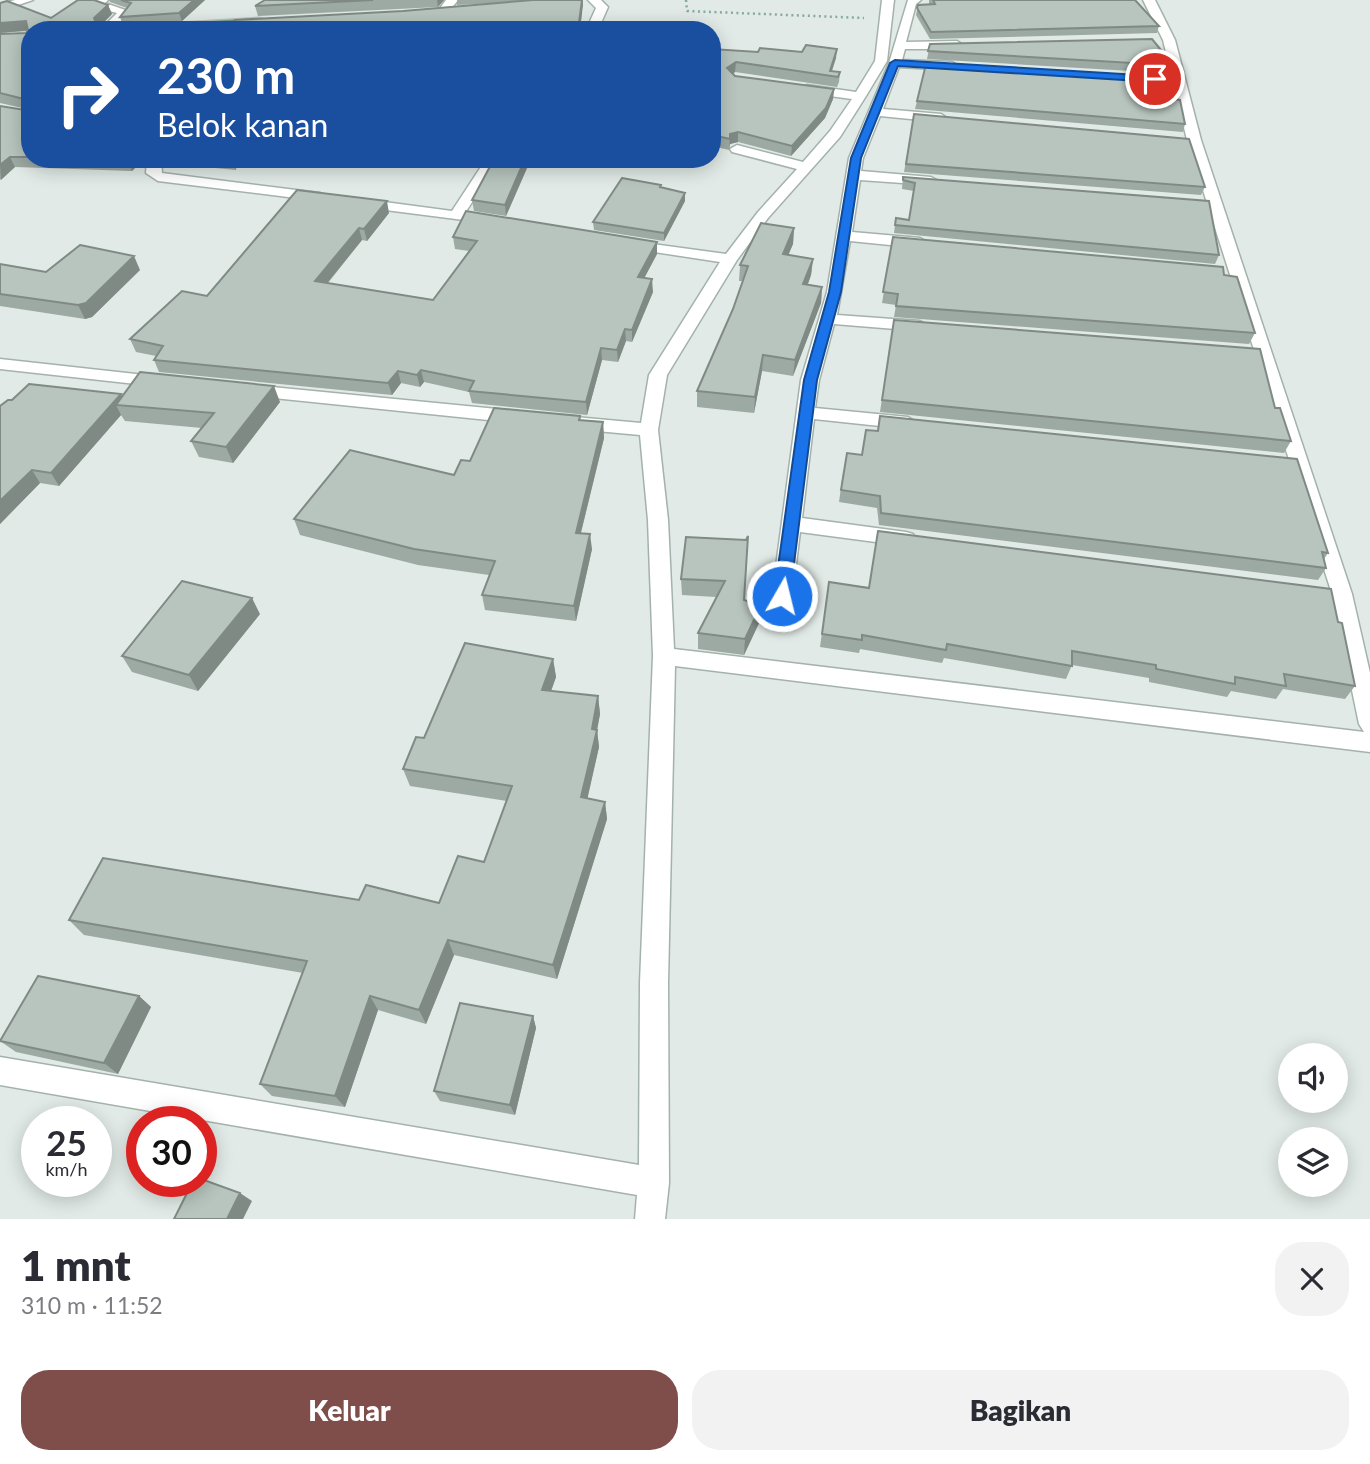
<!DOCTYPE html>
<html lang="id">
<head>
<meta charset="utf-8">
<style>
	body { margin:0; font-family:Lato,sans-serif; background:#f2f2f3; color:#2b2b33; height:100vh; display:flex; flex-direction:column; font-size:26px; white-space:nowrap }
	* { box-sizing:border-box; margin:0 }
	p { font-size:23px; color:#7c7c81 }
	.icon { flex:none; width:38px; height:38px; fill:none; stroke:currentColor; stroke-width:2; stroke-linecap:round; stroke-linejoin:round }
	.map { position:relative; height:1219px; overflow:hidden }
	.panel { display:flex; flex-direction:column; background:#fff; flex:1 }
	.panel>* { flex:none }
	.banner { position:absolute; left:21px; top:21px; width:700px; height:147px; border-radius:28px; box-shadow:0 4px 18px #0003; background:#1a4fa0; color:#fff; overflow:hidden }
	.tools { position:absolute; left:1278px; top:1043px; display:grid; gap:14px }
	.tools a { display:grid; place-items:center; width:70px; height:70px; border-radius:50%; background:#fff; box-shadow:0 4px 18px #0003; font-size:35px }
	.speed { position:absolute; left:21px; top:1106px; display:flex; gap:14px; font-size:35px; font-weight:700; text-align:center }
	.speed>* { display:grid; place-content:center; width:91px; height:91px; border-radius:50%; background:#fff; box-shadow:0 4px 18px #0003; line-height:1 }
	.speed small { font-size:18px; font-weight:400 }
	.speed .limit { border:10px solid #d22; background:#fff; color:#111 }
	.pin { position:absolute; display:grid; place-items:center; width:60px; height:60px; color:#fff; margin:-30px; border:4px solid #fff; border-radius:50%; box-shadow:0 2px 7px #0007 }
	.me { position:absolute; width:77px; margin:-38px; rotate:8deg; stroke-linejoin:round; filter:drop-shadow(0 0 5px #0008) }
	.turn { display:flex; align-items:center; gap:24px; height:147px; padding:0 21px; font-size:32px }
	.turn .icon { width:91px; height:91px; stroke-width:2.5 }
	.turn b { display:block; font-size:49px; line-height:60px }
	.round { display:grid; place-items:center; flex:none; width:74px; height:74px; border-radius:28px; background:#f2f2f3 }
	.overview { display:flex; align-items:center; justify-content:space-between; height:119px; padding:0 21px }
	h1 { font-size:42px; font-weight:800; line-height:52px }
	.cta { display:flex; gap:14px; margin-top:auto; padding:14px 21px }
	.cta a { flex:1; height:80px; border-radius:28px; background:#7f4e4a; color:#fff; font-size:28px; font-weight:800; line-height:80px; text-align:center }
	.cta a+a { background:#f2f2f3; color:#2b2b33 }
	.map>svg:first-child { display:block }
	.lines { fill:none; stroke-linecap:round; stroke-linejoin:round }
	.minor-casing { stroke:#a4b2ac; stroke-width:3 }
	.major-casing { stroke:#bdc4c2; stroke-width:3 }
	.path { stroke:#85ab9c; stroke-width:2.5; stroke-dasharray:2 3.5; stroke-linecap:butt }
	.minor { fill:#fff; fill-rule:evenodd }
	.major { fill:#6a9c8b; fill-rule:evenodd }
	.wall { fill:#9da9a3 }
	.shaded-wall { fill:#808a85 }
	.building { fill:#b7c5be; stroke:#808a85; stroke-width:2 }
	.route { fill:#1a73e8; stroke:#114b97; stroke-width:2 }
</style>
</head>
<body>
<div class="map">
<svg width="1370" height="1219" viewBox="0 0 1370 1219">
	<rect width="100%" height="100%" fill="#e1eae6"/>
	<g class="lines">
		<defs>
			<path id="minor" d="M 15,0 L 33,0 L 0,11 L 0,4 Z
				M 96,0 L 108,0 L 105,3 L 131,12 L 113,30 L 100,30 L 117,13 L 94,7 L 92,5 Z
				M 446,0 L 458,0 L 447,14 L 439,14 L 437,12 Z
				M 588,0 L 601,0 L 608,7 L 598,30 L 586,30 L 596,8 Z
				M 882,0 L 894,0 L 887,61 L 866,96 L 840,137 L 768,218 L 737,260 L 667,375 L 658,430 L 668,520 L 674,649 L 1364,732 L 1359,724 L 1332,594 L 1187,140 L 1163,40 L 1143,0 L 1155,0 L 1175,40 L 1201,140 L 1352,594 L 1370,673 L 1370,752 L 675,666 L 668,983 L 669,1183 L 665,1219 L 635,1219 L 637,1195 L 0,1085 L 0,1057 L 639,1165 L 640,983 L 653,656 L 648,520 L 640,435 L 575,429 L 566,423 L 575,417 L 641,423 L 649,375 L 720,262 L 628,248 L 623,246 L 620,243 L 623,240 L 726,254 L 758,212 L 797,169 L 732,152 L 730,149 L 737,145 L 803,162 L 830,131 L 852,99 L 807,93 L 801,89 L 807,85 L 856,92 L 875,61 Z
				M 908,0 L 921,0 L 916,4 L 906,42 L 957,41 L 963,45 L 957,49 L 905,49 L 902,60 L 952,62 L 958,66 L 952,70 L 899,67 L 883,109 L 941,114 L 947,118 L 941,122 L 880,116 L 863,158 L 861,171 L 931,177 L 938,181 L 931,185 L 860,180 L 852,232 L 920,238 L 928,243 L 920,248 L 850,241 L 837,315 L 920,321 L 928,326 L 920,331 L 834,324 L 819,380 L 815,408 L 908,417 L 917,423 L 908,429 L 814,419 L 802,518 L 906,532 L 913,534 L 916,539 L 913,544 L 906,546 L 800,532 L 792,596 L 789,602 L 782,604 L 775,602 L 772,596 L 801,380 L 827,292 L 849,158 L 889,63 Z
				M 147,159 L 161,159 L 162,173 L 320,193 L 327,197 L 320,201 L 158,181 L 146,173 Z
				M 486,159 L 500,159 L 465,213 L 495,218 L 497,221 L 495,224 L 362,207 L 355,203 L 362,199 L 452,211 Z
				M 0,359 L 163,377 L 172,382 L 163,387 L 0,369 Z
				M 251,385 L 518,411 L 527,417 L 518,423 L 245,395 L 242,391 Z"/>
			<path id="major" d="M 259,18 L 263,19 L 263,23 L 173,30 L 108,30 L 114,27 Z"/>
		</defs>
		<!-- minor casing -->
		<use href="#minor" class="minor-casing"/>
		<!-- major casing -->
		<use href="#major" class="major-casing"/>
		<!-- path -->
		<path class="path" d="M 686,0 L 687,11 L 864,18"/>
		<!-- minor -->
		<use href="#minor" class="minor"/>
		<!-- major -->
		<use href="#major" class="major"/>
	</g>
	<!-- wall -->
	<path class="wall" d="M 78,0 L 94,0 L 108,5 L 112,14 L 103,23 L 122,23 L 120,17 L 127,8 L 110,2 L 109,0 L 205,0 L 182,21 L 149,22 L 166,22 L 168,30 L 30,30 L 30,159 L 144,159 L 132,171 L 15,167 L 0,180 L 0,106 L 25,110 L 27,109 L 0,103 L 0,34 L 26,33 L 28,31 L 0,33 L 0,3 L 7,1 L 51,18 Z
		M 265,0 L 444,0 L 438,7 L 258,16 L 255,6 Z
		M 457,0 L 583,0 L 580,30 L 221,30 L 403,11 L 499,3 L 457,5 Z
		M 929,0 L 1135,0 L 1159,26 L 1157,33 L 930,39 L 916,15 L 918,5 L 929,4 Z
		M 930,44 L 1167,65 L 1165,73 L 927,59 Z
		M 712,49 L 836,58 L 832,71 L 840,72 L 839,82 L 837,87 L 735,72 L 733,74 L 735,76 L 834,89 L 833,99 L 825,118 L 791,156 L 738,142 L 730,144 L 729,150 L 712,146 Z
		M 1173,99 L 1185,124 L 1183,132 L 915,109 L 917,101 Z
		M 914,114 L 1205,187 L 1201,195 L 904,172 Z
		M 162,159 L 237,159 L 236,170 L 164,163 Z
		M 355,159 L 484,159 L 478,167 Z
		M 494,159 L 537,159 L 532,168 L 527,168 L 506,216 L 474,211 L 472,200 Z
		M 903,177 L 1219,255 L 1215,264 L 894,233 L 896,218 L 909,220 L 914,191 L 902,189 Z
		M 685,201 L 664,241 L 594,230 L 593,222 Z
		M 389,213 L 367,241 L 362,240 L 328,283 L 433,300 L 469,251 L 455,249 L 453,237 L 657,242 L 657,254 L 644,278 L 653,292 L 632,342 L 626,341 L 618,362 L 602,360 L 587,415 L 472,403 L 469,392 L 424,382 L 420,387 L 401,383 L 392,395 L 159,372 L 154,360 L 156,356 L 136,352 L 130,339 L 207,296 Z
		M 794,228 L 793,244 L 788,255 L 813,259 L 811,275 L 808,284 L 822,287 L 821,303 L 793,376 L 762,371 L 754,413 L 697,407 L 697,391 L 733,309 L 743,281 L 739,281 L 740,265 Z
		M 893,237 L 1224,275 L 1255,333 L 1249,344 L 894,317 L 896,305 L 882,303 Z
		M 0,264 L 46,272 L 140,270 L 92,317 L 85,319 L 0,306 Z
		M 894,320 L 1275,408 L 1291,441 L 1284,453 L 880,412 Z
		M 121,394 L 122,397 L 280,402 L 233,463 L 199,457 L 191,441 L 202,428 L 125,421 L 121,415 L 59,486 L 40,483 L 0,524 L 12,400 Z
		M 580,416 L 581,421 L 603,422 L 604,438 L 581,533 L 592,549 L 576,621 L 485,610 L 482,595 L 489,575 L 418,565 L 300,535 L 294,519 L 454,475 L 470,461 Z
		M 843,473 L 1328,553 L 1324,559 L 1326,568 L 1318,580 L 879,525 L 877,508 L 839,502 Z
		M 686,537 L 744,600 L 760,621 L 744,655 L 698,649 L 698,633 L 716,597 L 682,595 L 681,579 Z
		M 829,582 L 868,587 L 1338,622 L 1355,686 L 1345,699 L 1283,689 L 1276,699 L 1231,691 L 1227,697 L 1149,682 L 1149,678 L 1072,665 L 1066,679 L 944,658 L 942,663 L 860,649 L 859,653 L 820,647 Z
		M 260,614 L 198,691 L 132,672 L 122,656 Z
		M 553,659 L 556,677 L 551,691 L 598,696 L 600,714 L 597,730 L 599,747 L 587,798 L 605,802 L 607,819 L 557,979 L 454,955 L 426,1024 L 378,1010 L 345,1107 L 272,1096 L 260,1084 L 303,973 L 84,935 L 69,920 L 359,900 L 439,903 L 484,862 L 507,801 L 410,786 L 403,769 L 424,738 Z
		M 139,996 L 151,1007 L 118,1074 L 16,1052 L 0,1041 Z
		M 533,1016 L 536,1028 L 515,1115 L 440,1101 L 434,1091 Z"/>
	<!-- shaded-wall -->
	<path class="shaded-wall" d="M 194,0 L 205,0 L 182,21 L 179,13 Z
		M 437,0 L 444,0 L 438,7 Z
		M 582,0 L 583,5 L 580,30 L 578,30 Z
		M 108,5 L 112,14 L 98,28 L 94,18 Z
		M 26,21 L 30,30 L 0,33 L 0,23 Z
		M 166,22 L 168,30 L 157,30 Z
		M 837,49 L 836,58 L 830,76 L 830,71 Z
		M 736,62 L 735,72 L 727,78 L 727,68 Z
		M 834,89 L 833,99 L 825,118 L 791,156 L 792,146 Z
		M 738,132 L 738,142 L 730,144 L 729,150 L 730,134 Z
		M 10,157 L 15,167 L 1,180 L 0,165 Z
		M 129,159 L 144,159 L 132,171 L 128,160 Z
		M 233,159 L 237,159 L 236,170 Z
		M 477,159 L 484,159 L 478,167 Z
		M 525,159 L 526,159 L 527,168 L 506,216 L 505,205 Z
		M 531,159 L 537,159 L 532,168 Z
		M 685,193 L 685,201 L 664,241 L 664,233 Z
		M 387,201 L 389,213 L 367,241 L 364,229 Z
		M 359,228 L 362,240 L 319,293 L 315,281 Z
		M 794,228 L 793,244 L 782,270 L 783,254 Z
		M 657,242 L 657,254 L 638,290 L 638,277 Z
		M 134,256 L 140,270 L 92,317 L 85,319 L 78,305 Z
		M 813,259 L 811,275 L 802,300 L 803,284 Z
		M 652,279 L 653,292 L 632,342 L 632,330 Z
		M 822,287 L 821,303 L 793,376 L 795,360 Z
		M 625,329 L 626,341 L 618,362 L 617,350 Z
		M 601,348 L 602,360 L 587,415 L 586,402 Z
		M 763,355 L 762,371 L 754,413 L 755,397 Z
		M 421,370 L 424,382 L 420,387 L 417,375 Z
		M 398,371 L 401,383 L 392,395 L 388,383 Z
		M 274,386 L 280,402 L 233,463 L 226,447 Z
		M 121,394 L 126,406 L 116,405 L 121,415 L 59,486 L 51,473 Z
		M 603,422 L 604,438 L 577,548 L 576,533 Z
		M 32,470 L 40,483 L 0,524 L 0,501 Z
		M 590,534 L 592,549 L 576,621 L 574,606 Z
		M 252,598 L 260,614 L 198,691 L 189,675 Z
		M 761,605 L 760,621 L 744,655 L 745,639 Z
		M 553,659 L 556,677 L 545,708 L 542,690 Z
		M 598,696 L 600,714 L 597,730 L 599,747 L 584,814 L 581,797 Z
		M 605,802 L 607,819 L 557,979 L 553,965 Z
		M 448,940 L 454,955 L 426,1024 L 419,1010 Z
		M 139,996 L 151,1007 L 118,1074 L 104,1063 Z
		M 370,996 L 378,1010 L 345,1107 L 335,1096 Z
		M 533,1016 L 536,1028 L 515,1115 L 510,1105 Z
		M 240,1193 L 252,1201 L 243,1219 L 227,1219 Z"/>
	<!-- building -->
	<path class="building" d="M 78,0 L 94,0 L 108,5 L 94,18 L 96,23 L 166,22 L 157,30 L 30,30 L 30,157 L 10,157 L 0,165 L 0,106 L 25,110 L 28,108 L 28,100 L 0,93 L 0,34 L 26,33 L 28,30 L 26,21 L 0,23 L 0,3 L 7,1 L 51,18 Z
		M 121,0 L 194,0 L 179,13 L 120,17 L 131,3 Z
		M 265,0 L 373,0 L 255,6 Z
		M 533,0 L 582,0 L 578,30 L 221,30 L 235,20 L 403,11 Z
		M 933,0 L 1135,0 L 1159,26 L 931,32 L 917,8 L 918,5 L 935,4 Z
		M 1152,39 L 1165,55 L 1167,65 L 928,51 L 930,44 Z
		M 806,45 L 837,49 L 830,71 L 840,72 L 838,77 L 736,62 L 727,68 L 735,76 L 834,89 L 826,108 L 792,146 L 738,132 L 730,134 L 730,139 L 712,135 L 712,49 L 758,52 L 760,48 L 802,52 Z
		M 926,64 L 1169,78 L 1173,99 L 1180,100 L 1185,124 L 917,101 Z
		M 914,114 L 1189,139 L 1205,187 L 906,164 Z
		M 88,159 L 129,159 L 128,160 Z
		M 494,159 L 525,159 L 505,205 L 472,200 Z
		M 903,177 L 1209,201 L 1219,255 L 895,225 L 896,218 L 909,220 L 915,183 L 903,180 Z
		M 622,178 L 661,185 L 660,187 L 685,193 L 664,233 L 593,222 Z
		M 297,190 L 387,201 L 364,229 L 359,228 L 315,281 L 433,300 L 477,241 L 453,237 L 466,211 L 657,242 L 638,277 L 652,279 L 632,330 L 625,329 L 617,350 L 601,348 L 586,402 L 469,391 L 474,381 L 421,370 L 417,375 L 398,371 L 388,383 L 154,360 L 163,346 L 130,339 L 182,291 L 207,296 Z
		M 761,223 L 794,228 L 783,254 L 813,259 L 803,284 L 822,287 L 795,360 L 763,355 L 755,397 L 697,391 L 733,309 L 748,266 L 740,265 Z
		M 893,237 L 1223,267 L 1224,275 L 1237,277 L 1255,333 L 896,306 L 898,294 L 883,292 Z
		M 80,245 L 134,256 L 86,303 L 78,305 L 0,294 L 0,264 L 46,272 Z
		M 894,320 L 1260,349 L 1275,408 L 1280,408 L 1291,441 L 882,400 Z
		M 140,372 L 274,386 L 226,447 L 191,441 L 214,413 L 116,405 Z
		M 29,384 L 121,394 L 51,473 L 32,470 L 0,501 L 0,406 L 8,400 L 12,400 Z
		M 494,408 L 580,416 L 579,420 L 603,422 L 576,533 L 590,534 L 574,606 L 482,595 L 495,561 L 414,549 L 294,519 L 350,450 L 454,475 L 461,460 L 470,461 Z
		M 880,416 L 1297,459 L 1328,553 L 1322,552 L 1326,568 L 881,513 L 880,496 L 841,490 L 847,453 L 862,455 L 866,430 L 878,431 Z
		M 878,531 L 1331,589 L 1338,622 L 1342,623 L 1355,686 L 1284,674 L 1286,686 L 1235,677 L 1235,684 L 1156,669 L 1156,665 L 1072,651 L 1072,666 L 947,644 L 946,650 L 862,635 L 862,640 L 822,634 L 829,582 L 869,588 Z
		M 748,536 L 744,600 L 761,605 L 745,639 L 698,633 L 725,581 L 681,579 L 686,537 L 746,540 Z
		M 182,581 L 252,598 L 189,675 L 122,656 Z
		M 465,643 L 553,659 L 542,690 L 598,696 L 592,729 L 597,730 L 581,797 L 605,802 L 553,965 L 448,940 L 419,1010 L 370,996 L 335,1096 L 260,1084 L 307,961 L 69,920 L 103,858 L 359,900 L 366,885 L 439,903 L 458,856 L 484,862 L 512,786 L 403,769 L 416,737 L 424,738 Z
		M 38,976 L 139,996 L 104,1063 L 0,1041 Z
		M 460,1003 L 533,1016 L 510,1105 L 434,1091 Z
		M 201,1179 L 240,1193 L 227,1219 L 174,1219 L 193,1181 L 201,1181 Z"/>
	<!-- route -->
	<path class="route" d="M 895,60 L 1155,76 L 1160,79 L 1155,82 L 898,66 L 861,158 L 841,292 L 817,380 L 790,596 L 782,602 L 774,596 L 804,380 L 829,292 L 851,158 L 890,63 Z"/>
</svg>
<div class="tools">
<a><svg class="icon" aria-label="sound" viewBox="0 0 24 24"><path d="M4 9h4l5-4v14l-5-4H4zM17 9q2 3 0 6"/></svg></a>
<a><svg class="icon" aria-label="layers" viewBox="0 0 24 24"><path d="M12 4l9 5-9 5-9-5zM3 14l9 5 9-5"/></svg></a>
</div>
<div class="speed"><div>25<small>km/h</small></div><div class="limit">30</div></div>
<div class="pin" style="left:1155px;top:79px;background:#d93025"><svg class="icon" aria-label="arrive" viewBox="0 0 24 24"><path d="M6 21V4h12l-3 4 3 4H6"/></svg></div>
<svg class="me" style="left:782px;top:596px" viewBox="-20 -20 40 40"><circle r="17" fill="#1a73e8" stroke="#fff" stroke-width="3"/><path d="M0-11L8 9 0 5-8 9z" fill="#fff"/></svg>
<div class="banner">
<div class="turn"><svg class="icon" aria-label="right" viewBox="0 0 24 24"><path d="M7 20v-9h11M14 6l5 5-5 5"/></svg><div><b>230 m</b>Belok kanan</div></div>
</div>
</div>
<section class="panel">
<div class="overview"><div><h1>1 mnt</h1><p>310 m · 11:52</p></div><a class="round"><svg class="icon" aria-label="close" viewBox="0 0 24 24"><path d="M6 6l12 12M18 6L6 18"/></svg></a></div>
<div class="cta"><a>Keluar</a><a>Bagikan</a></div>
</section>
</body>
</html>
